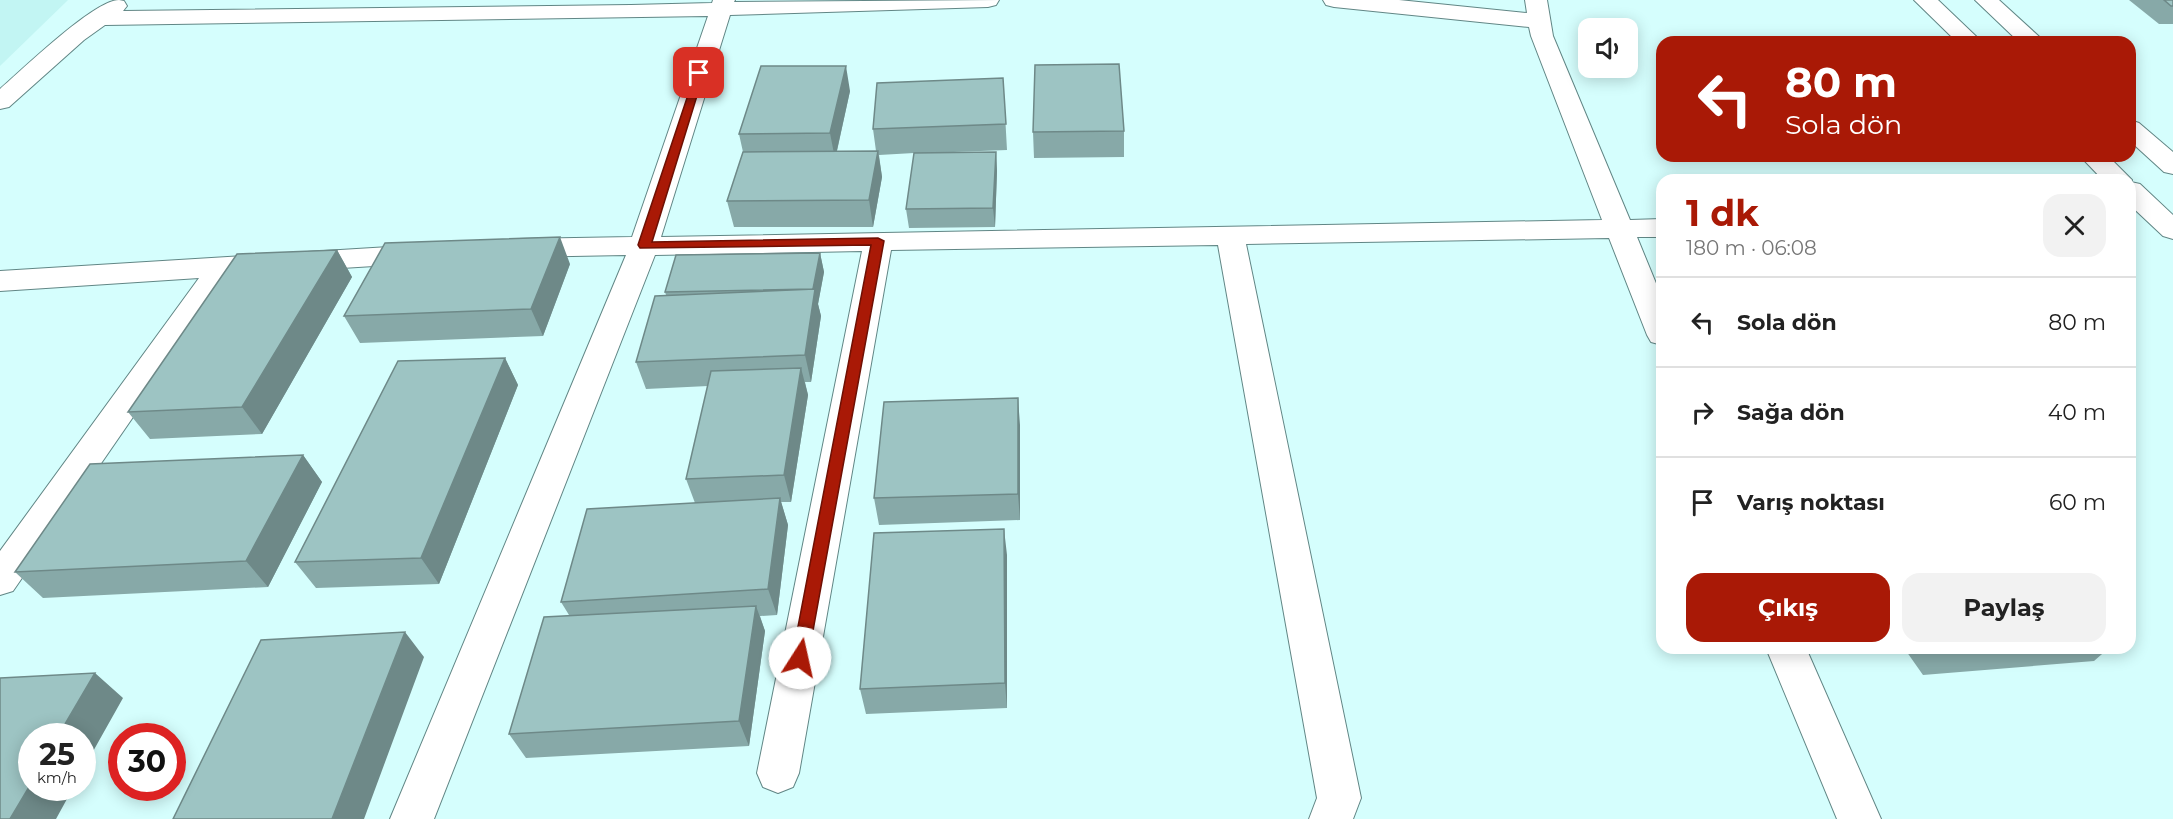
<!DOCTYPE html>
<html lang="tr">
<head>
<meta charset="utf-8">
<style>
	body { margin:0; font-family:Montserrat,sans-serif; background:#f2f2f2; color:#222; height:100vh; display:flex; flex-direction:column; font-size:22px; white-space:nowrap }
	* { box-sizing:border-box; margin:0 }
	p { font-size:20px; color:#767676 }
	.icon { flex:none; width:33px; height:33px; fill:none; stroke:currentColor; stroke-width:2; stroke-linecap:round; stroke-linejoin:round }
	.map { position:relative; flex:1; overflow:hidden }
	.side { position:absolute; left:1656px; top:174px; width:480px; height:480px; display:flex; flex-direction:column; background:#fff; border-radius:18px; box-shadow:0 3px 15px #0003 }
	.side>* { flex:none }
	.banner { position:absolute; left:1656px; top:36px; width:480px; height:126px; border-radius:18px; box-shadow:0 3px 15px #0003; background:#a91906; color:#fff; overflow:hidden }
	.controls { position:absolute; left:1578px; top:18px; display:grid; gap:12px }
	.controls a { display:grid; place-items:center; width:60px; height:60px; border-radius:12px; background:#fff; box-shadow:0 3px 15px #0003; font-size:30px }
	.speed { position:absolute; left:18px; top:723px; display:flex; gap:12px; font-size:30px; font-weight:700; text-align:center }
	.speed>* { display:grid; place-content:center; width:78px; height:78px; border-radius:50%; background:#fff; box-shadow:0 3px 15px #0003; line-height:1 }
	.speed small { font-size:15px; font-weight:400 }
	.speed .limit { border:9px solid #d22; background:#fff; color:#111 }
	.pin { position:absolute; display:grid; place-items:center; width:51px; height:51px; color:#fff; margin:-26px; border-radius:12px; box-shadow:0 3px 9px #0006 }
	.me { position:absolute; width:66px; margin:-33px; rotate:10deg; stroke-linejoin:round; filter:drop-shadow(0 0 4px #0008) }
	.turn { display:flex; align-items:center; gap:21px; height:126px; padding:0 30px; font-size:27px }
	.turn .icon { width:78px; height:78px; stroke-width:2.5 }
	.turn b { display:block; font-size:42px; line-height:51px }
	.round { display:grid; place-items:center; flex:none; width:63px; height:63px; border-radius:18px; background:#f2f2f2 }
	.overview { display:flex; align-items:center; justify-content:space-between; height:102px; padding:0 30px }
	h1 { font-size:36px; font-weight:700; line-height:45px; color:#a91906 }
	.cta { display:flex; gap:12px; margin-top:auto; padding:12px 30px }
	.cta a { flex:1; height:69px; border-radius:18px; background:#a91906; color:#fff; font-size:24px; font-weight:700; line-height:69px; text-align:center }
	.cta a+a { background:#f2f2f2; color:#222 }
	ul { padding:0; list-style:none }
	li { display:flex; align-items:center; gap:18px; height:90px; padding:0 30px; border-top:2px solid #e0e0e0 }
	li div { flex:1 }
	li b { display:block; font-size:22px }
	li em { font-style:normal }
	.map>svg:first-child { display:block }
	.built { fill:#c2f5f3 }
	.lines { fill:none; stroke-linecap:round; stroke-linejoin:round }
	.minor-casing { stroke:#618685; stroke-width:2 }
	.highway-casing { stroke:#618685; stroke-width:2 }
	.minor { fill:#fff; fill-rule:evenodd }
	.highway { fill:#fff; fill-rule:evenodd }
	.wall { fill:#87a9a8 }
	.shaded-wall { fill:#6e8988 }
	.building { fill:#9dc4c3; stroke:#6e8988; stroke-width:1.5 }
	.route { fill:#a91906; stroke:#6e1004; stroke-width:1.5 }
</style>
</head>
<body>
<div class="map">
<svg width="2173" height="819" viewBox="0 0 2173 819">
	<rect width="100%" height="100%" fill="#d5fefd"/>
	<!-- built -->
	<path class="built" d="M 0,0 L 68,0 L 0,66 Z"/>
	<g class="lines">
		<defs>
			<path id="minor" d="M 119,0 L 124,1 L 127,6 L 123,11 L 631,5 L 712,3 L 713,0 L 735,0 L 734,2 L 999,0 L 996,5 L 988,7 L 730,15 L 661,237 L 1602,220 L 1531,36 L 1529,27 L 1334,7 L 1326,5 L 1323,0 L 1399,0 L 1527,13 L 1525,0 L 1547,0 L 1553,36 L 1630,220 L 1662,219 L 1662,237 L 1637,237 L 1662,298 L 1662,345 L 1651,342 L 1647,335 L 1609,238 L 1246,244 L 1361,798 L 1353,819 L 1309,819 L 1317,798 L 1218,245 L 891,250 L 799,773 L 793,787 L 778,793 L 763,787 L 757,773 L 862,251 L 655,255 L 434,819 L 390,819 L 626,255 L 518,257 L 508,254 L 504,248 L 508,242 L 518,239 L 632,237 L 708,16 L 105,25 L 84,40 L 9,107 L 0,109 L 0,89 C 22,70 94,0 119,0 Z
				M 422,245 L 432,248 L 436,254 L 432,260 L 422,263 L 231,275 L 13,591 L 0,595 L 0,551 L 199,278 L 0,291 L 0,271 Z
				M 1766,648 L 1806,648 L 1881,819 L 1837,819 Z"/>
			<path id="highway" d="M 1914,0 L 1938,0 L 1982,42 L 1957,42 Z
				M 1975,0 L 1999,0 L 2045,42 L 2019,42 Z
				M 2130,120 L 2139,123 L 2173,152 L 2173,174 L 2164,172 L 2130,141 Z
				M 2080,156 L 2108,156 L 2132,180 L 2131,182 L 2140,184 L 2173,215 L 2173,239 L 2163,236 L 2130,205 L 2130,180 L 2103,180 Z"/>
		</defs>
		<!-- minor casing -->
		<use href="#minor" class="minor-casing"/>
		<!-- highway casing -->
		<use href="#highway" class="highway-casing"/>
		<!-- minor -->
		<use href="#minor" class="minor"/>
		<!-- highway -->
		<use href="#highway" class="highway"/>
	</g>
	<!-- wall -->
	<path class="wall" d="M 2129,0 L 2173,0 L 2173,24 L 2159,24 Z
		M 1003,78 L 1007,150 L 927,153 L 996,152 L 997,171 L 995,227 L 909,228 L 906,209 L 914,153 L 879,155 L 882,177 L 873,227 L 734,227 L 727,201 L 743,152 L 739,134 L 850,91 L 837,151 L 876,151 L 873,129 Z
		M 1124,131 L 1124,157 L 1034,158 L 1033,132 Z
		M 337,250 L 352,277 L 262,434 L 150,439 L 128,412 Z
		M 820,253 L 824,272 L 818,304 L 821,316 L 811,382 L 805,382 L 808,395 L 791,502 L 781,502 L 788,525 L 777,615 L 760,616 L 765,631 L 749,746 L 526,758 L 509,734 L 569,615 L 561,602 L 695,503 L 686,479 L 708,386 L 646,389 L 636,362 L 666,295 L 665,292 Z
		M 570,264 L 543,336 L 360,343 L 344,316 Z
		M 505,358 L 518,385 L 439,584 L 316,588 L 295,562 Z
		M 1020,425 L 1020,520 L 879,525 L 874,498 Z
		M 303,455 L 322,482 L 268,587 L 43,598 L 15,572 Z
		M 1007,555 L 1007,708 L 866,714 L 860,689 Z
		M 1904,648 L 2109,648 L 2094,661 L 1923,675 Z"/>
	<!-- shaded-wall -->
	<path class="shaded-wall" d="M 846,66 L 850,91 L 835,159 L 830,133 Z
		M 878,151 L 882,177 L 873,227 L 869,200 Z
		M 996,152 L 997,171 L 995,227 L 993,208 Z
		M 560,237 L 570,264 L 543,336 L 531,309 Z
		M 337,250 L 352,277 L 262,434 L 242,407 Z
		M 820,253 L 824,272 L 818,304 L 821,316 L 811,382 L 805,355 L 813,289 Z
		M 505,358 L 518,385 L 439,584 L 421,558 Z
		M 801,368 L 808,395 L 791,502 L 784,475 Z
		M 1018,398 L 1020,425 L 1020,520 L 1018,494 Z
		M 303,455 L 322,482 L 268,587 L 246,561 Z
		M 780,498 L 788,525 L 777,615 L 768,589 Z
		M 1004,529 L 1007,555 L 1007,708 L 1005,683 Z
		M 756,606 L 765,631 L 749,746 L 739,721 Z
		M 405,632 L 424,657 L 364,819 L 332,819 Z
		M 95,673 L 123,698 L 82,771 L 82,736 L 58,736 Z
		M 32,782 L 32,788 L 73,788 L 56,819 L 10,819 Z"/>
	<!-- building -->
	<path class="building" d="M 2164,0 L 2173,0 L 2173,6 L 2171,6 Z
		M 1119,64 L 1124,131 L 1033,132 L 1035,65 Z
		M 761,66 L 846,66 L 830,133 L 739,134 Z
		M 1003,78 L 1006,124 L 873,129 L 877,83 Z
		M 878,151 L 869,200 L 727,201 L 743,152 Z
		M 996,152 L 993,208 L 906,209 L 914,153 Z
		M 560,237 L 531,309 L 344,316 L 385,243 Z
		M 337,250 L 242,407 L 128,412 L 237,254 Z
		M 820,253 L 813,289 L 665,292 L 676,255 Z
		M 815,289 L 805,355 L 636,362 L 655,296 Z
		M 505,358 L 421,558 L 295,562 L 398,361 Z
		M 801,368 L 784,475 L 686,479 L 711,371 Z
		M 1018,398 L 1018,494 L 874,498 L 884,402 Z
		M 303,455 L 246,561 L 15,572 L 90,464 Z
		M 780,498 L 768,589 L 561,602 L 587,509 Z
		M 1004,529 L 1005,683 L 860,689 L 874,533 Z
		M 756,606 L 739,721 L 509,734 L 544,617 Z
		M 405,632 L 332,819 L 173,819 L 261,640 Z
		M 1945,648 L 1973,648 L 1947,650 Z
		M 95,673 L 58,736 L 32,736 L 32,782 L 10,819 L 0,819 L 0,678 Z"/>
	<!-- route -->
	<path class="route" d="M 696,71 L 704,73 L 652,242 L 878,238 L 884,241 L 808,658 L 806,663 L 800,665 L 794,663 L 792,658 L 871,245 L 640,248 L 638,245 Z"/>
</svg>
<div class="controls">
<a><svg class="icon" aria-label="sound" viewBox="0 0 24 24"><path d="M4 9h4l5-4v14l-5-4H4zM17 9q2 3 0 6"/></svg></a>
</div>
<div class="speed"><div>25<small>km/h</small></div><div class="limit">30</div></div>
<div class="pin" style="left:699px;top:73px;background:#d93025"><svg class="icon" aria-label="arrive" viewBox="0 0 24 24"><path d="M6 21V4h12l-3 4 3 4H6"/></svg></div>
<svg class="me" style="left:800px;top:658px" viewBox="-20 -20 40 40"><circle r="19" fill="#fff"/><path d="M0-13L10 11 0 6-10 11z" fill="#a91906"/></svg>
<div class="banner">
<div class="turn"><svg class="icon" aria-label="left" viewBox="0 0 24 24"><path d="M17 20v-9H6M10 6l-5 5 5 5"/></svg><div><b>80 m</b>Sola dön</div></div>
</div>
<section class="side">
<div class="overview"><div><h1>1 dk</h1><p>180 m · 06:08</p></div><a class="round"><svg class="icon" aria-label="close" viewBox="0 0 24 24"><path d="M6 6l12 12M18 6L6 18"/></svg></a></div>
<ul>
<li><svg class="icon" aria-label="left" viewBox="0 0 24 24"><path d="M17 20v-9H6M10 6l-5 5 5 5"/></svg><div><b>Sola dön</b></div><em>80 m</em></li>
<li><svg class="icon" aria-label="right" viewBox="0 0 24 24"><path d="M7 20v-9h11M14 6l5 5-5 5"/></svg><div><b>Sağa dön</b></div><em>40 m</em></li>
<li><svg class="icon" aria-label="arrive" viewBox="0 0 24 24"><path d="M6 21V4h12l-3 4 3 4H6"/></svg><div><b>Varış noktası</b></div><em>60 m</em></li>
</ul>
<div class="cta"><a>Çıkış</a><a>Paylaş</a></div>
</section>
</div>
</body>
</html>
